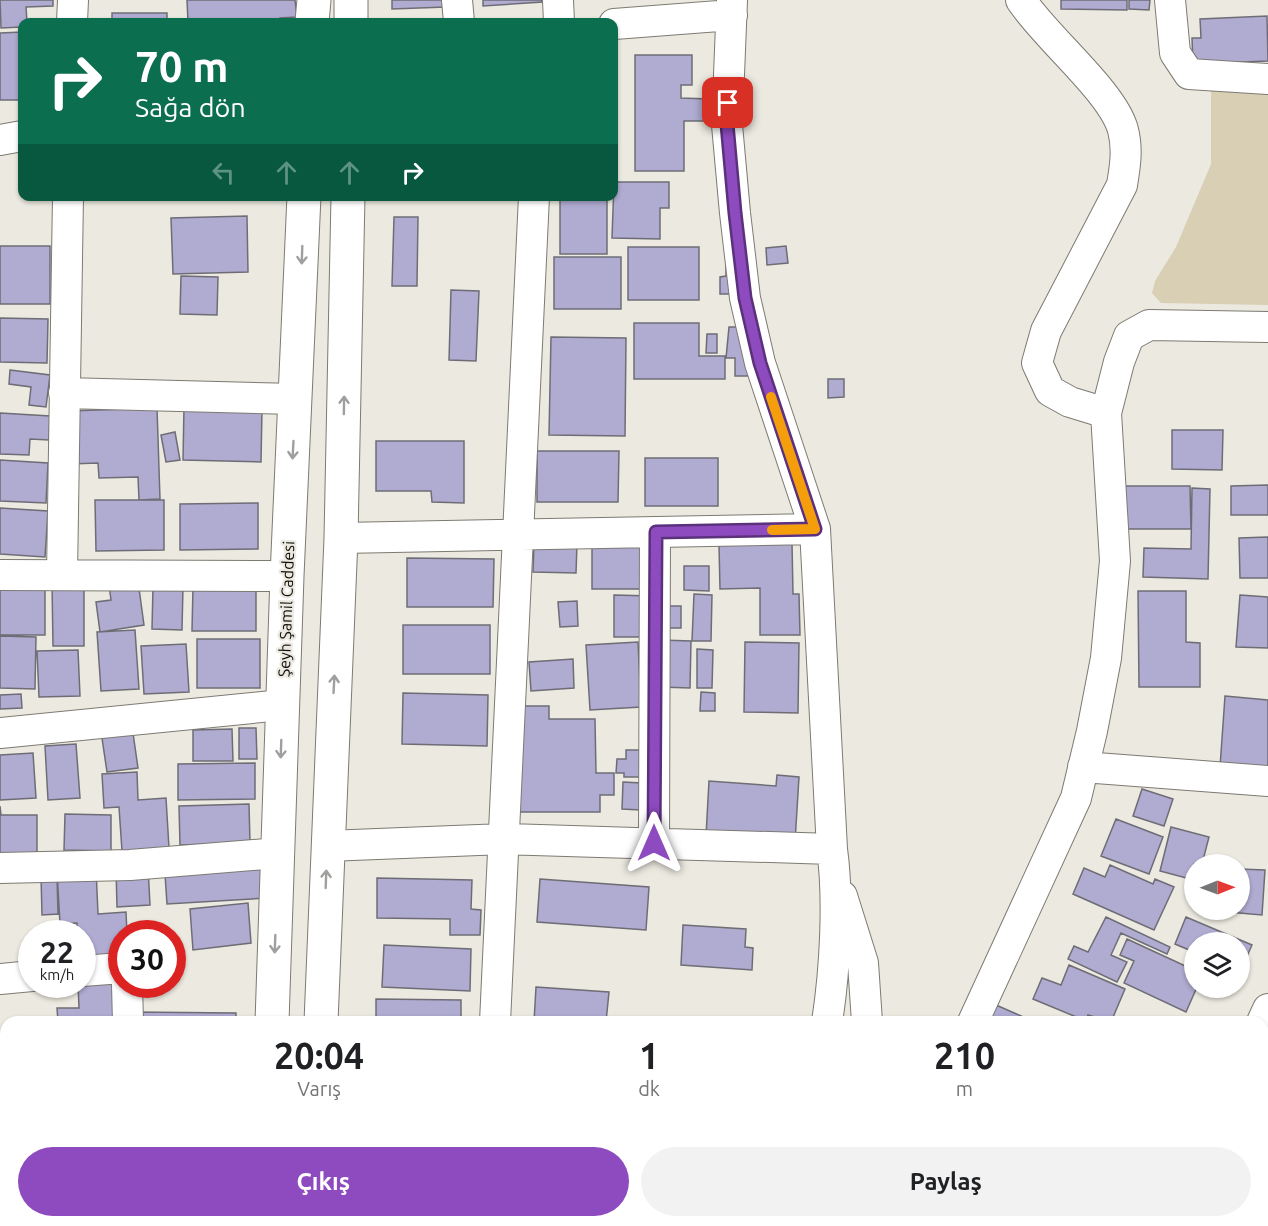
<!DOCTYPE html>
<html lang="tr">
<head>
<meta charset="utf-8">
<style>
	body { margin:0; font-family:Ubuntu,sans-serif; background:#f2f2f2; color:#202124; height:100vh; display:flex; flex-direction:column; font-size:22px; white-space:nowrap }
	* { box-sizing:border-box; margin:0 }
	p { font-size:20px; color:#757577 }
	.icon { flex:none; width:33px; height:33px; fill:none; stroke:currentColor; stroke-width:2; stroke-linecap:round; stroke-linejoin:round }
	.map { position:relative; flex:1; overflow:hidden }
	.drawer { position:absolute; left:0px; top:1016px; width:1269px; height:212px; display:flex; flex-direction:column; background:#fff; border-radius:18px 18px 0 0; box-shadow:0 2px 4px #0004 }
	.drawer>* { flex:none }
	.banner { position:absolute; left:18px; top:18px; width:600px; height:183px; border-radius:12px; box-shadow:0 2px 4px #0004; background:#0b6e4f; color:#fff; overflow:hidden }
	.needle { width:39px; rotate:89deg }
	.buttons { position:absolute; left:1184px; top:854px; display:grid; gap:12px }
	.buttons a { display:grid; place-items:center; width:66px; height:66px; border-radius:50%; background:#fff; box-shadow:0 2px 4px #0004; font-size:30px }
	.speed { position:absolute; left:18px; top:920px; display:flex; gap:12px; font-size:30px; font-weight:700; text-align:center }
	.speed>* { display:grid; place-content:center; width:78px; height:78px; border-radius:50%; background:#fff; box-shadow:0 2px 4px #0004; line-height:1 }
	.speed small { font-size:15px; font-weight:400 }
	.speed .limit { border:9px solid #d22; background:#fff; color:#111 }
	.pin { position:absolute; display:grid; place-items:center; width:51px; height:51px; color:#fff; margin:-26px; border-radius:12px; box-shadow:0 3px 9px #0006 }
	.me { position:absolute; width:66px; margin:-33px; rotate:0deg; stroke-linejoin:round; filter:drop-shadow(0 0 4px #0008) }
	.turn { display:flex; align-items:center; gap:21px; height:126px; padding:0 18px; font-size:27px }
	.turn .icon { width:78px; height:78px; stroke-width:2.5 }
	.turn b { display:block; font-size:42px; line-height:51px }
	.lanes { display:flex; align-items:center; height:57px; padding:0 18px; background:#0003; justify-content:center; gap:30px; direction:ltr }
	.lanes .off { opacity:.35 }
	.eta { display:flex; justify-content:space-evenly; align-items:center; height:102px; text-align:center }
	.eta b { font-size:36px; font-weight:700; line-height:42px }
	.primary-button { display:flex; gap:12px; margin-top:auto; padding:12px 18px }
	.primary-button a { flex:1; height:69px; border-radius:36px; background:#8e4bbf; color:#fff; font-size:24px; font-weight:700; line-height:69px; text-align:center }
	.primary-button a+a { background:#f2f2f2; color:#202124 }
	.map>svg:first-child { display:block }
	.green { fill:#d8cfb5 }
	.building { fill:#afabd1; stroke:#6e6d75; stroke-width:1.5 }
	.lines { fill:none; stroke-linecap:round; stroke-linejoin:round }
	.street-casing { stroke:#7d7a72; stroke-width:32 }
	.secondary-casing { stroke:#7d7a72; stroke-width:35 }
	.street { stroke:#fff; stroke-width:30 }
	.secondary { stroke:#fff; stroke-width:33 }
	.oneway { stroke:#9f9f9e }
	.route-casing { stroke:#5c317c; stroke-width:15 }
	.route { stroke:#8e4bbf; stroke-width:10 }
	.slow { stroke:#f59e0b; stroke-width:10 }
	.labels { text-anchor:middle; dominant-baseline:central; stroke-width:4.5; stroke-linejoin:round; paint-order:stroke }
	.street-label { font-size:16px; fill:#100f0c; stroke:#ece9e0 }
</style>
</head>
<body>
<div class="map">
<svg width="1268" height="1226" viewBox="0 0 1268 1226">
	<rect width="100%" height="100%" fill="#ece9e0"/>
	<!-- green -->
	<path class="green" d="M 1211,89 L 1268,90 L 1268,305 L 1161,303 L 1152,293 L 1155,281 L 1176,247 L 1211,164 Z"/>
	<!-- building -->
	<path class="building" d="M 0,0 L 53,0 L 53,6 L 26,7 L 27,22 L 22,22 L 22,27 L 1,28 Z
		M 187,0 L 295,0 L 297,17 L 280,18 L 280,22 L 188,22 Z
		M 392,0 L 446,0 L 446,7 L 392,9 Z
		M 483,0 L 541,0 L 542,2 L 483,6 Z
		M 1061,0 L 1127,0 L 1127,10 L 1061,9 Z
		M 1129,0 L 1150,0 L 1149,10 L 1129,9 Z
		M 112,13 L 167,13 L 167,22 L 112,22 Z
		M 1267,16 L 1268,61 L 1193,64 L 1192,38 L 1201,38 L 1200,19 Z
		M 22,32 L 22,100 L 0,100 L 0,33 Z
		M 635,55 L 692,55 L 692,85 L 681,85 L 681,98 L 709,99 L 709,121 L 684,121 L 684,171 L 635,171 Z
		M 614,182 L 669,182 L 669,208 L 660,208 L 660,239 L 612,238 Z
		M 560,196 L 607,196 L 607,254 L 560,254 Z
		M 247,216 L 248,272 L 173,274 L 171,218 Z
		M 394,217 L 418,217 L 417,286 L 392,286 Z
		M 0,246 L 50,246 L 50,304 L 0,304 Z
		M 786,246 L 788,263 L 767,265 L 766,248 Z
		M 628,247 L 699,247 L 699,300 L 628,300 Z
		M 554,257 L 621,257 L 621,309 L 554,309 Z
		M 726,259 L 737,294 L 720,294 L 720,277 L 726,276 Z
		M 181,276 L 218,277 L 217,315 L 180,314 Z
		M 451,290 L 479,291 L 476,361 L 449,360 Z
		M 0,318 L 48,319 L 47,363 L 0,362 Z
		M 634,323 L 699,323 L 699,356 L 725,356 L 725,379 L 634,379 Z
		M 729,327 L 749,327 L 749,376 L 735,376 L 735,358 L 726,358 Z
		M 707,334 L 717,334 L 717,353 L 706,353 Z
		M 551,337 L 626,338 L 625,436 L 549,435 Z
		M 10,370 L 50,375 L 46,407 L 29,405 L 31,387 L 9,384 Z
		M 828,379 L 844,379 L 844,397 L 828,398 Z
		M 184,407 L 262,409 L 261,462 L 183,460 Z
		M 157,408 L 160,499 L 139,500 L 138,477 L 99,478 L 98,463 L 70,464 L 68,411 Z
		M 0,413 L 50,416 L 49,440 L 30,439 L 29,455 L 0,454 Z
		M 1172,430 L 1223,430 L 1222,470 L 1172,469 Z
		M 175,432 L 180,460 L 166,462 L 161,435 Z
		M 376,441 L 464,441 L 464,503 L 432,502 L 431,491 L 376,491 Z
		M 537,451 L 619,451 L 618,502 L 537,502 Z
		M 645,458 L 718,458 L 718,506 L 645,506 Z
		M 0,460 L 48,463 L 46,503 L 0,501 Z
		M 1268,485 L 1268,515 L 1231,515 L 1231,486 Z
		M 1118,486 L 1190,486 L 1191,529 L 1118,529 Z
		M 1192,488 L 1210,489 L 1208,579 L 1143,577 L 1144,548 L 1191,549 Z
		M 95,500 L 164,500 L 164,550 L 96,551 Z
		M 258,503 L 258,549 L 180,550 L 180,504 Z
		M 0,508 L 48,511 L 45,557 L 0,554 Z
		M 1268,537 L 1268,578 L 1240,578 L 1239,538 Z
		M 592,542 L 643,543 L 643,589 L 592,589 Z
		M 534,543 L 577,544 L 576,573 L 533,572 Z
		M 792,543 L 793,594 L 799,594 L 800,635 L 760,635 L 760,588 L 720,589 L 719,545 Z
		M 407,558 L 494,559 L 493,607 L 407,607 Z
		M 684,566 L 709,566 L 709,591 L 684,590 Z
		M 0,579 L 45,580 L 45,635 L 0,635 Z
		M 138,581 L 144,625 L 100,632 L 96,602 L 111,600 L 109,585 Z
		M 52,583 L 84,583 L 84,646 L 53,646 Z
		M 153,586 L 183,587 L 182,630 L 152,629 Z
		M 193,586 L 256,586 L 256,631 L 192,631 Z
		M 1138,591 L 1186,591 L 1186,642 L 1200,643 L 1200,687 L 1139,687 Z
		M 694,594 L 712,595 L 711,641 L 692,641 Z
		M 614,595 L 651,596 L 651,637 L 614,637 Z
		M 1240,595 L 1268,597 L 1268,648 L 1236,647 Z
		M 577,601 L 578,626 L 560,627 L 558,602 Z
		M 662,606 L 681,606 L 681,628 L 662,628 Z
		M 403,625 L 490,625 L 490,674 L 403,674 Z
		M 135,630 L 139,689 L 101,691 L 97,632 Z
		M 0,636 L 36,637 L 35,689 L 0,688 Z
		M 197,639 L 260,639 L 260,688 L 197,688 Z
		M 660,640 L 691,641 L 690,688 L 660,687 Z
		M 638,642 L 641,707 L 590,710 L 586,645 Z
		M 745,642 L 799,643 L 798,713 L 744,712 Z
		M 186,644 L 189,692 L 144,694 L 141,646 Z
		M 697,649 L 713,650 L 712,688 L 697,688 Z
		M 78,650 L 80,696 L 39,697 L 37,651 Z
		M 573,659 L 574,688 L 531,691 L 529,662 Z
		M 701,692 L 715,693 L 715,711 L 700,711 Z
		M 403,693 L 488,695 L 487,746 L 402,744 Z
		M 21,694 L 22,708 L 0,709 L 0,695 Z
		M 1225,696 L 1268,700 L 1268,770 L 1220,767 Z
		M 520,706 L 549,706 L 549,719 L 595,719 L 596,773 L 614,773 L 614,795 L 600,795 L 600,812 L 520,812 Z
		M 239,728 L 256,728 L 257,759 L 239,759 Z
		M 232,729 L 233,761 L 193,761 L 193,730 Z
		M 133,733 L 138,768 L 107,772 L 102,738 Z
		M 76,744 L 80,798 L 48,800 L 45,746 Z
		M 626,750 L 643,750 L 642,777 L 624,777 L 624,773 L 616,773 L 617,759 L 626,759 Z
		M 33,753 L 36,798 L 0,800 L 0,755 Z
		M 255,763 L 255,799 L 178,800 L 178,764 Z
		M 137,772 L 138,800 L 166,798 L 169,848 L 122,851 L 119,807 L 104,808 L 102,774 Z
		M 777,775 L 799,777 L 795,842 L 706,836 L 709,781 L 776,786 Z
		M 623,782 L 641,783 L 640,810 L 622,809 Z
		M 1142,789 L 1173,799 L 1164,826 L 1133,816 Z
		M 249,804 L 250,843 L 180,845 L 179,806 Z
		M 0,806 L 1,815 L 37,815 L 37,859 L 0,859 Z
		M 65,814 L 111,815 L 111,851 L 64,850 Z
		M 1116,819 L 1163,837 L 1149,874 L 1101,856 Z
		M 1171,827 L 1209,837 L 1202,864 L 1194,864 L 1194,880 L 1160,871 Z
		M 1110,865 L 1153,884 L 1155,879 L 1174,887 L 1154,930 L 1073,894 L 1084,868 L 1105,877 Z
		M 148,867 L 150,905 L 117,907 L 116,869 Z
		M 265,867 L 267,898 L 167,904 L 165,874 Z
		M 96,868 L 98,914 L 126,912 L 127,933 L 122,933 L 122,955 L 82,957 L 82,933 L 77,933 L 77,923 L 60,924 L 57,871 Z
		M 1239,869 L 1265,870 L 1262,915 L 1228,912 L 1228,909 L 1239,909 Z
		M 41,876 L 57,876 L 58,914 L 42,915 Z
		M 377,878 L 472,880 L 471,909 L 481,910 L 480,935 L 450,935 L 450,919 L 377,918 Z
		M 540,879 L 649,887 L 646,930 L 537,922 Z
		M 248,903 L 251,943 L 193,950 L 190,909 Z
		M 1106,917 L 1170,947 L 1167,954 L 1121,933 L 1111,955 L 1127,962 L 1117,982 L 1068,959 L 1074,946 L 1088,952 Z
		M 1186,917 L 1252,945 L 1240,972 L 1239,942 L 1194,942 L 1194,952 L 1175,944 Z
		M 683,925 L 746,929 L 745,947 L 753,948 L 752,970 L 681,965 Z
		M 1127,939 L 1194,970 L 1194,987 L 1197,987 L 1186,1012 L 1124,983 L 1134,961 L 1120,955 Z
		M 384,945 L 471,949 L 470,991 L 382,987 Z
		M 1069,965 L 1125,989 L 1111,1022 L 1088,1015 L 1086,1021 L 1033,999 L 1042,978 L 1061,985 Z
		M 120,975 L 121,1022 L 58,1022 L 57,1008 L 79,1008 L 78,984 Z
		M 536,987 L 609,992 L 606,1022 L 534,1022 Z
		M 376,999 L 461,1000 L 461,1022 L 376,1022 Z
		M 996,1005 L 1035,1022 L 989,1022 Z
		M 131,1012 L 236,1013 L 236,1022 L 131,1022 Z
		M 1263,1123 L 1268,1126 L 1268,1219 L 1263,1216 Z
		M 27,1221 L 91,1221 L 91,1226 L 27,1226 Z
		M 146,1221 L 214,1221 L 214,1226 L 146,1226 Z
		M 226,1221 L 240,1221 L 239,1226 L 226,1226 Z
		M 919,1221 L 960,1221 L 973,1226 L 917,1226 Z
		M 1026,1221 L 1064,1221 L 1074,1226 L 1023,1226 Z
		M 1122,1221 L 1146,1221 L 1144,1226 L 1120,1226 Z"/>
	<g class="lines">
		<defs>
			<path id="street" d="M 457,0 L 459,22
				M 558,0 L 559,22
				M 732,0 L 727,125 L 735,213 L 745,298 L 760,363 L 815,529 L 832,849 C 839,899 835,971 827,1022
				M 1021,0 C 1046,38 1113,92 1123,130 C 1128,149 1125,167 1122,185 L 1046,331 L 1037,363 L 1050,391 L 1070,402 L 1106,413
				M 1170,0 L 1175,53 L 1189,74 L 1268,79
				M 72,22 L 73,0
				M 614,24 L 732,15
				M 0,140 L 22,136
				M 64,393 L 296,399
				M 341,538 L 815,529
				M 0,575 L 287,576
				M 62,575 L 68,196
				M 0,733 L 282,705
				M 1083,767 L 1268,781
				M 654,843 L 655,532
				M 327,846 L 504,839 L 832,849
				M 0,868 L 130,865 L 278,853
				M 842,896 L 863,963 L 867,1022
				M 82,971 L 122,968
				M 0,979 L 32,976
				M 127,984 L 128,1022
				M 495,1022 L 534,196
				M 973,1022 L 1076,798 L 1092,731 L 1106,658 L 1115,561 L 1106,413 L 1119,362 L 1129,336 L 1149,325 L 1268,327
				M 1262,1022 L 1268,1009
				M 0,1148 L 6,1148
				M 884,1221 L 885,1226
				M 125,1226 L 126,1221
				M 485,1226 L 485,1221
				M 514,1226 L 704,1221
				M 796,1226 L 796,1221
				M 1165,1226 L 1167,1221"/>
			<path id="secondary" d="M 312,22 L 314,0
				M 351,22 L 351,0
				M 272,1022 L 287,576 L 304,196
				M 321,1022 L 341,538 L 348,196
				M 263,1226 L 264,1221
				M 307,1226 L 307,1221"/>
		</defs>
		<!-- street casing -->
		<use href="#street" class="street-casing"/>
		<!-- secondary casing -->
		<use href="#secondary" class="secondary-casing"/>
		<!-- street -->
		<use href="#street" class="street"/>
		<!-- secondary -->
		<use href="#secondary" class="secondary"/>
	</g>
	<!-- one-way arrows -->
	<defs><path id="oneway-shaft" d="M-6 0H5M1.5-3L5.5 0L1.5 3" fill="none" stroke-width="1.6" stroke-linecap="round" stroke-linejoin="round" transform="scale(1.5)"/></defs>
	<g class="oneway">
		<use href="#oneway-shaft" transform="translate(302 255) rotate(92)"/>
		<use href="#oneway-shaft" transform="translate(344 405) rotate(-89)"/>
		<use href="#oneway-shaft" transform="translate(293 450) rotate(93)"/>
		<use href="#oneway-shaft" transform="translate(334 684) rotate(-87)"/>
		<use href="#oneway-shaft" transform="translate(281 749) rotate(92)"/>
		<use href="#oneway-shaft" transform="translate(326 879) rotate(-88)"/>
		<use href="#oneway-shaft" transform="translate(275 944) rotate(92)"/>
	</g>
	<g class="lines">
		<defs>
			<path id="route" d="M 654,843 L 656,532 L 815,529 L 760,363 L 745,298 L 735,213 L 727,124 L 728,103"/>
		</defs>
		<!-- route casing -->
		<use href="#route" class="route-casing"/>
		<!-- route -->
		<use href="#route" class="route"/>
		<!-- slow -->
		<path class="slow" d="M 771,397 L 815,529 L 772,530"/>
	</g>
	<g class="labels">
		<!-- street labels -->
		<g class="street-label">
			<text transform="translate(286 609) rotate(-88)">Şeyh Şamil Caddesi</text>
		</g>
	</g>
</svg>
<div class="buttons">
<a><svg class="needle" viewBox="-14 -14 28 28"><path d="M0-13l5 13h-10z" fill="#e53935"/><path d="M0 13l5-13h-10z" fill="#757577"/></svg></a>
<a><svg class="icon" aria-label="layers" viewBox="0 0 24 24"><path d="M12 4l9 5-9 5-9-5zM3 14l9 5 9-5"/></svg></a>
</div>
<div class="speed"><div>22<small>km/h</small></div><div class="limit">30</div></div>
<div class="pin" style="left:728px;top:103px;background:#d93025"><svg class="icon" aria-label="arrive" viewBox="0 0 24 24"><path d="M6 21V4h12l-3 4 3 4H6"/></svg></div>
<svg class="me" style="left:654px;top:843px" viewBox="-20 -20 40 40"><path d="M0-17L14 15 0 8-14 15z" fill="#8e4bbf" stroke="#fff" stroke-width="4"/></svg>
<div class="banner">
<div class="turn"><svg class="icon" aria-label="right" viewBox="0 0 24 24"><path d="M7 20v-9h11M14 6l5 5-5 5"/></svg><div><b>70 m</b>Sağa dön</div></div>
<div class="lanes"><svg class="icon off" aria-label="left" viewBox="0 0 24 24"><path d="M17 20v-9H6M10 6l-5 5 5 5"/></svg><svg class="icon off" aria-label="ahead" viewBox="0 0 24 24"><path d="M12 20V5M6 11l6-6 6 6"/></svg><svg class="icon off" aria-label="ahead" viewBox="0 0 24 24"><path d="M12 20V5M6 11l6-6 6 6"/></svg><svg class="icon" aria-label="right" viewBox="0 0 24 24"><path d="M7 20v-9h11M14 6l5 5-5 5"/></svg></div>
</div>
<section class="drawer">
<div class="eta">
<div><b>20:04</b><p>Varış</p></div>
<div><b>1</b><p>dk</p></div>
<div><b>210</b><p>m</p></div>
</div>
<div class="primary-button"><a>Çıkış</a><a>Paylaş</a></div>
</section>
</div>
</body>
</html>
